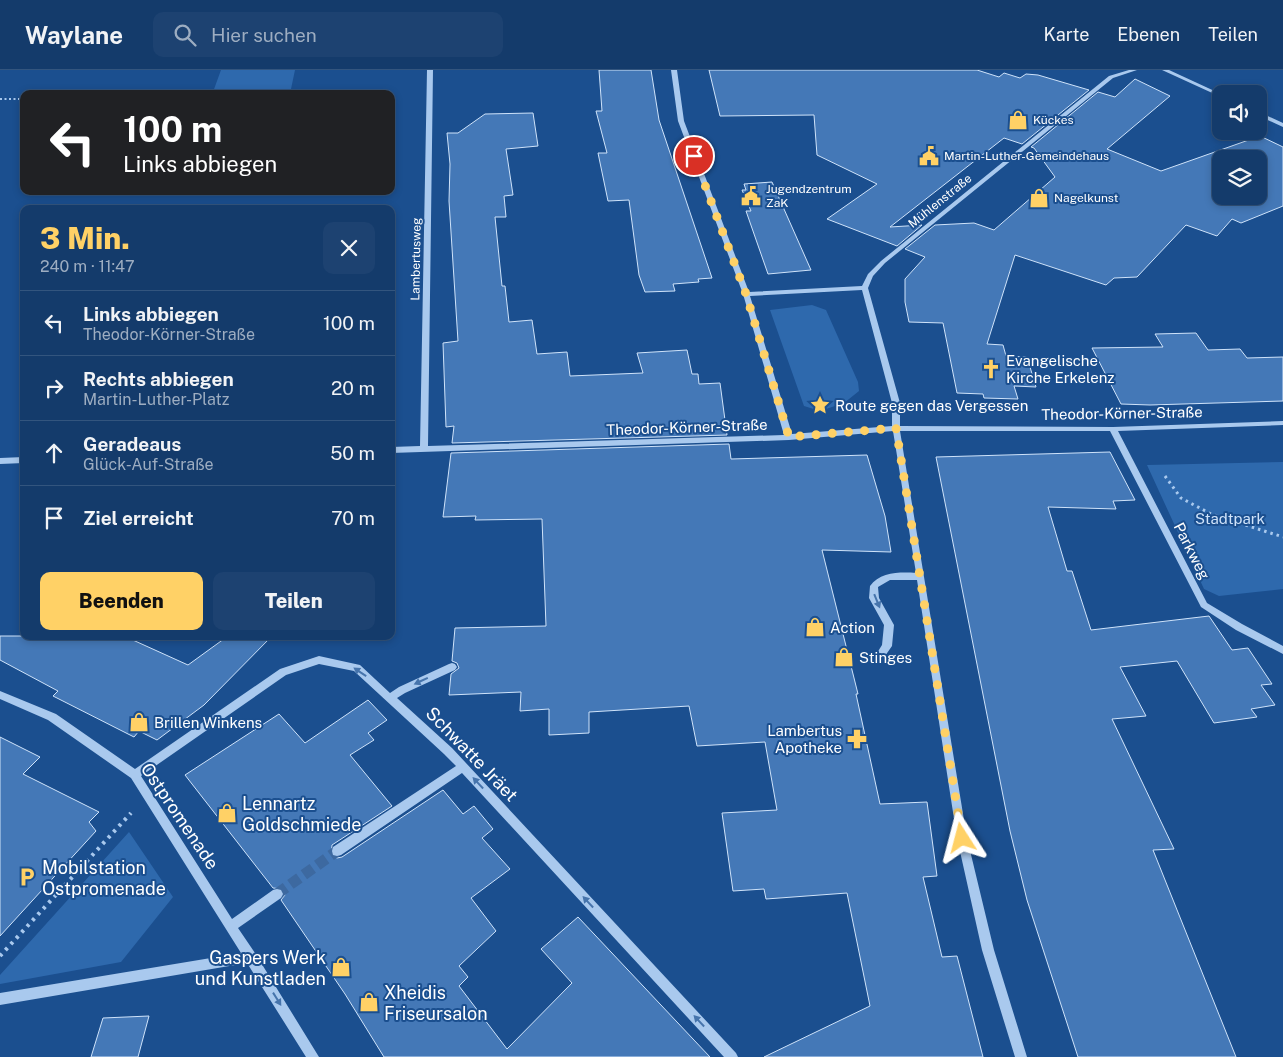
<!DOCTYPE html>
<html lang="de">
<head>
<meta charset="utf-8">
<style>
	body { margin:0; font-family:"Public Sans",sans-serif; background:#1d4271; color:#f1f3f6; height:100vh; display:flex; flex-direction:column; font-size:19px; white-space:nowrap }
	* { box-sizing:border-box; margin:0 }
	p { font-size:16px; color:#9dadc1 }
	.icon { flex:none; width:28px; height:28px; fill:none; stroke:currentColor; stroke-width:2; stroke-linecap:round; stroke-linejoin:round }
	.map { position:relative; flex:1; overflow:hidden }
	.sheet { position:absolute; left:20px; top:135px; width:375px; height:435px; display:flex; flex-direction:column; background:#143b6b; border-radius:10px; box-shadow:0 2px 8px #0003,0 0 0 1px #33557e }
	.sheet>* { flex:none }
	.banner { position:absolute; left:20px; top:20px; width:375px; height:105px; border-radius:10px; box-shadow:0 2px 8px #0003,0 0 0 1px #33557e; background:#202124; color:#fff; overflow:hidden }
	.buttons { position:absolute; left:1212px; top:15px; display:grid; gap:10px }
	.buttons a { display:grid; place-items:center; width:55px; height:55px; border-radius:10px; background:#143b6b; box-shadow:0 2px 8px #0003,0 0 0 1px #33557e; font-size:25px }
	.pin { position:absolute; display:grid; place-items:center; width:42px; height:42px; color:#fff; margin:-21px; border:2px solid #fff; border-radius:50%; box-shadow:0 1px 5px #0007 }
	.me { position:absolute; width:55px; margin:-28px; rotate:351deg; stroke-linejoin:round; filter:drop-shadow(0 0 4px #0008) }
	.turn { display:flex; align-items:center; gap:18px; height:105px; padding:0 20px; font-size:22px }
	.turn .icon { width:65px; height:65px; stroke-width:2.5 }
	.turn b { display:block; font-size:35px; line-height:42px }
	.round { display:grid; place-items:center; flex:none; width:52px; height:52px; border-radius:10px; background:#1d4271 }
	.head { display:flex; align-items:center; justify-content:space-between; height:85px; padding:0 20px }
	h1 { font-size:30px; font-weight:800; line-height:38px; color:#ffd166 }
	.action { display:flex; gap:10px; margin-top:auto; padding:10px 20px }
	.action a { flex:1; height:58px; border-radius:10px; background:#ffd166; color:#111; font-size:20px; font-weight:800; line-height:58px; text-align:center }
	.action a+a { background:#1d4271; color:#f1f3f6 }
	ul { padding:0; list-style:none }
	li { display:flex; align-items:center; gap:15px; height:65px; padding:0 20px; border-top:1px solid #33557e }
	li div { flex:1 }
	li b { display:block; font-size:19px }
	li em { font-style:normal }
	header { display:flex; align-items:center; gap:30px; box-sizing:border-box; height:70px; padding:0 25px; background:#143b6b; border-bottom:1px solid #33557e }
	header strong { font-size:24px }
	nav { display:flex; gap:28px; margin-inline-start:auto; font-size:18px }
	.search { width:350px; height:45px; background:#1d4271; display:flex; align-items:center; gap:12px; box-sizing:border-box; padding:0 18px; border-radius:10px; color:#9dadc1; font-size:19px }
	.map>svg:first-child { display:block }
	.green { fill:#2e69ad }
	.building { fill:#4478b7; stroke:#cfe3fa; fill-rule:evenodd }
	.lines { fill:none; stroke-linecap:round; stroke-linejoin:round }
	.minor-tunnel { stroke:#3d69a0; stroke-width:11; stroke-dasharray:11 5.5; stroke-linecap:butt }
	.path-far2 { stroke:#a9c9ee; stroke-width:2; stroke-dasharray:2 2.5; stroke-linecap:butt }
	.path-far1 { stroke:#a9c9ee; stroke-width:3; stroke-dasharray:2.5 4; stroke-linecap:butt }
	.path { stroke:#a9c9ee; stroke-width:4; stroke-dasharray:3 5; stroke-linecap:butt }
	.minor { fill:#a9c9ee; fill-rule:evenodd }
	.oneway { fill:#4674ac }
	.route { stroke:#ffd166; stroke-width:9; stroke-dasharray:0 16.2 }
	.labels { text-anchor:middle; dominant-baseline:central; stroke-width:4; stroke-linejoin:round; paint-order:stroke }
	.far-poi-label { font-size:12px; fill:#fff; stroke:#1b4f8f; text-anchor:start }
	.far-street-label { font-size:12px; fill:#fff; stroke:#1b4f8f }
	.poi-label { font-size:15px; fill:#fff; stroke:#1b4f8f; text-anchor:start }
	.street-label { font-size:15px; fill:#fff; stroke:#1b4f8f }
	.park-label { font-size:15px; fill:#cfe3fa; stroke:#1b4f8f }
	.near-street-label { font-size:18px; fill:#fff; stroke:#1b4f8f }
	.near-poi-label { font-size:18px; fill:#fff; stroke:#1b4f8f; text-anchor:start }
</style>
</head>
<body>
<header>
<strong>Waylane</strong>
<div class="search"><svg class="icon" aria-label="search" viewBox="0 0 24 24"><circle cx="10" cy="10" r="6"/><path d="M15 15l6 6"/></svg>Hier suchen</div>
<nav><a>Karte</a><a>Ebenen</a><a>Teilen</a></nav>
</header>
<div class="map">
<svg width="1283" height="987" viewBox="0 0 1283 987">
	<rect width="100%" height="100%" fill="#1b4f8f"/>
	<!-- green -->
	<path class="green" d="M 221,0 L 295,0 L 291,19 L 213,22 Z
		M 812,235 L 826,240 L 858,312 L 859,321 L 844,333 L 820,341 L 804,336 L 770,240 Z
		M 1283,392 L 1283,519 L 1219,526 L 1204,519 L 1147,395 Z
		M 129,762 L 173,827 L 121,892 L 0,914 L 0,905 Z"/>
	<!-- building -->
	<path class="building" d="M 599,0 L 651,0 L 659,50 L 712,208 L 698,209 L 699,212 L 673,214 L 675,221 L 645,222 L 639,205 L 629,130 L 608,131 L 598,83 L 607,83 L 596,41 L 602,41 Z
		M 709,0 L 977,0 L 999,7 L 1004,3 L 1020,8 L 1026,4 L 1038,5 L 1089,20 L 1022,74 L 1004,68 L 890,157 L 922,155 L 897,176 L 827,149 L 877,114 L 817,85 L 814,45 L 720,46 Z
		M 1135,9 L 1170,26 L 1107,79 L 1161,101 L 1260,66 L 1283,77 L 1283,136 L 1241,153 L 1232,149 L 1217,166 L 1186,155 L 1137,207 L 1114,208 L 1106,215 L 1015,185 L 987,274 L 1003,275 L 1006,286 L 1027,287 L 1036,317 L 1014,316 L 1018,329 L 984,328 L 983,324 L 957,323 L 943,253 L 909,252 L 905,232 L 905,209 L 925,187 L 905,179 L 935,155 L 974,153 L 994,160 L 1055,107 L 1034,78 L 1031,77 L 1098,22 L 1115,27 ZM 1221,89 L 1259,89 L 1259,126 L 1221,126 Z
		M 533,43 L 538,76 L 506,79 L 513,125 L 504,126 L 506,147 L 495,147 L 502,216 L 505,216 L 509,252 L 532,250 L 537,284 L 567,282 L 570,306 L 643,303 L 637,283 L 687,280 L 692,304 L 698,304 L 699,314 L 720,313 L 727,365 L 452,373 L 454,356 L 446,357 L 443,273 L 458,271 L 449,131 L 450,94 L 447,63 L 458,63 L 485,44 Z
		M 772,112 L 811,200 L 768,204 L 746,141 L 751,141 L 742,120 L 746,120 L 744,114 Z
		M 1196,263 L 1208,280 L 1240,279 L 1247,288 L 1283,287 L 1283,331 L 1150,335 L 1121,334 L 1092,278 L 1163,277 L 1155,264 Z
		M 729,374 L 731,389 L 867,385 L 885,446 L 891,482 L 822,480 L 858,624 L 856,624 L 880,734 L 927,732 L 937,806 L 923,807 L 942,887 L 957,886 L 983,987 L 764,987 L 870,936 L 847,823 L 766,829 L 764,819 L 733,821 L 722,743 L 777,740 L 765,672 L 697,676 L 689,636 L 589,642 L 589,663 L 549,665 L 549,639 L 520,641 L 521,622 L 449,625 L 451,604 L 459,598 L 457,593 L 452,591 L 455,558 L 546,556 L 542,449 L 475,450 L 476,446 L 443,447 L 451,383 Z
		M 1110,382 L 1135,430 L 1113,431 L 1116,439 L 1048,437 L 1067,501 L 1072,501 L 1091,560 L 1209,546 L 1232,580 L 1248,578 L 1272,614 L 1261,615 L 1275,635 L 1251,639 L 1257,647 L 1214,653 L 1177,591 L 1120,597 L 1146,646 L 1112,649 L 1174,779 L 1153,780 L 1236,987 L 1078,987 L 1027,830 L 1010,761 L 936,387 Z
		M 0,566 L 124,566 L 188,595 L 228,566 L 272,566 L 204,635 L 157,670 L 139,661 L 134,667 L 53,626 L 58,621 L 0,590 Z
		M 368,630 L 387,650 L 368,663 L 374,670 L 350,685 L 392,736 L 332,775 L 331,785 L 337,788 L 342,787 L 443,720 L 463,744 L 474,736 L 493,759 L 482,768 L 510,799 L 471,828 L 496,861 L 459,896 L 468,907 L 459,916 L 507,979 L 572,913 L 541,879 L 578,847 L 710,987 L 384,987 L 345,924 L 281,830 L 285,825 L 283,819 L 273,818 L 185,705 L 279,644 L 305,673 Z
		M 0,667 L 40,687 L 23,704 L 99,742 L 89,752 L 96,761 L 0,866 Z
		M 149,946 L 138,987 L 91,987 L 103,948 Z"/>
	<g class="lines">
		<!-- minor-tunnel -->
		<path class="minor-tunnel" d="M 277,824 L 337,781"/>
		<!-- path-far2 -->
		<path class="path-far2" d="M 0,29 L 24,29"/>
		<!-- path-far1 -->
		<path class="path-far1" d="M 1165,406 L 1181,428 L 1211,444 L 1283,467"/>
		<!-- path -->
		<path class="path" d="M 0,886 L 131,743"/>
		<!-- minor -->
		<path class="minor" d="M 427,0 L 433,0 L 428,376 L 784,365 L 743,224 L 678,51 L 671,0 L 677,0 L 684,51 L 749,222 L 862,216 L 868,204 L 881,191 L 1109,6 L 1129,0 L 1137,0 L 1113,8 L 885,193 L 873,206 L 868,218 L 900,333 L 900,356 L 1113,357 L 1283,351 L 1283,355 L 1118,361 L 1207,533 L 1242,554 L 1283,576 L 1283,584 L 1236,560 L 1201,537 L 1110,361 L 900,361 L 967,768 L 994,880 L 1027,987 L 1015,987 L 982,880 L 957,768 L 917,510 L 890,510 L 878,517 L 879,528 L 894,555 L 892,576 L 885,586 L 879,586 L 877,583 L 882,575 L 884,555 L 869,528 L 870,516 C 880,502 900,502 916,503 L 893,361 L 789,370 L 391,383 L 391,377 L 420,376 ZM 862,220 L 892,333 L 892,356 L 792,364 L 750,226 Z
			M 1162,0 L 1169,0 L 1221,24 L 1221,27 Z
			M 1259,42 L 1283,53 L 1283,57 L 1259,46 Z
			M 24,387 L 24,393 L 0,394 L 0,388 Z
			M 319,586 L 360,595 L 390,623 L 399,617 L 449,594 L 452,593 L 455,594 L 457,597 L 455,600 L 405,623 L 397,628 L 452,678 L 736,983 L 738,987 L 724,987 L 462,703 L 341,785 L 337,786 L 333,785 L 332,781 L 333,777 L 456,696 L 444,684 L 354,601 L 319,594 L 286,605 L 141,706 L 232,849 L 273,820 L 277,819 L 281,820 L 283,824 L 281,828 L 238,858 L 255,883 L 319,987 L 306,987 L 247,893 L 0,935 L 0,923 L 241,883 L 131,708 L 48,650 L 0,629 L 0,621 L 56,644 L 135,699 L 280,599 Z"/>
	</g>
	<!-- one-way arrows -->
	<defs><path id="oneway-solid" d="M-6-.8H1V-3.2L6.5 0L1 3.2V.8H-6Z" transform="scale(1.25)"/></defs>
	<g class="oneway">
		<use href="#oneway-solid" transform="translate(877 531) rotate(68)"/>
		<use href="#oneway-solid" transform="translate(360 602) rotate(-146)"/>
		<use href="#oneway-solid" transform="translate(421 611) rotate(155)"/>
		<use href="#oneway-solid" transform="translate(478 713) rotate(-133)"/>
		<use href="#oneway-solid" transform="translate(588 832) rotate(-133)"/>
		<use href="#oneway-solid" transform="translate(277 929) rotate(58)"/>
		<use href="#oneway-solid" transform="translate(699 951) rotate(-133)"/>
	</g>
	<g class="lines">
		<!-- route -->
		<path class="route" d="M 694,86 L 746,224 L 789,367 L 896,358 L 962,768"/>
	</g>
	<!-- icons -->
	<defs>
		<symbol id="shop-bare" viewBox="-9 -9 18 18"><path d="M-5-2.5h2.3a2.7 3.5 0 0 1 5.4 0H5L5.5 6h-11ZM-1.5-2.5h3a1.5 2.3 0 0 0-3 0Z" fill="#ffd166" stroke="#1b4f8f" stroke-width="2.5" paint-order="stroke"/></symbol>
		<symbol id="civic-bare" viewBox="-9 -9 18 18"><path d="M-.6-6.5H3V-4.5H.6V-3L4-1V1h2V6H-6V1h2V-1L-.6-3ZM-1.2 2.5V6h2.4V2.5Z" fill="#ffd166" stroke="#1b4f8f" stroke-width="2.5" paint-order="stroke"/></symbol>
		<symbol id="church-bare" viewBox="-9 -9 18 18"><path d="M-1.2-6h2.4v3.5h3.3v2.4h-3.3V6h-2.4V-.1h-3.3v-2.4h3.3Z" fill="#ffd166" stroke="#1b4f8f" stroke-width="2.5" paint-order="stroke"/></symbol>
		<symbol id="sight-bare" viewBox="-9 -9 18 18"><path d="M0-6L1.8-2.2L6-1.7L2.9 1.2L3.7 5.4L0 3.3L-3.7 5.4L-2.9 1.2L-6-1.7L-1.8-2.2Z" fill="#ffd166" stroke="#1b4f8f" stroke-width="2.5" paint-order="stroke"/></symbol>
		<symbol id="pharmacy-bare" viewBox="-9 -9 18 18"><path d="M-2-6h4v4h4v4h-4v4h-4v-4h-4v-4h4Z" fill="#ffd166" stroke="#1b4f8f" stroke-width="2.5" paint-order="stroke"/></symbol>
		<symbol id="parking-bare" viewBox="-9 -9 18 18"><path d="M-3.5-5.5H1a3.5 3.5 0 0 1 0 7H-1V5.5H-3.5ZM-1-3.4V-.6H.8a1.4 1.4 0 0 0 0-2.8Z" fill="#ffd166" stroke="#1b4f8f" stroke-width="2.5" paint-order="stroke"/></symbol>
	</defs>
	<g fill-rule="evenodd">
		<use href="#shop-bare" x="1004" y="36" width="28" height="28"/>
		<use href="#civic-bare" x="915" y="72" width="28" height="28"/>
		<use href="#civic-bare" x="737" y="112" width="28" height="28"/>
		<use href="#shop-bare" x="1025" y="114" width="28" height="28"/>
		<use href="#church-bare" x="977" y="285" width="28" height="28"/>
		<use href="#sight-bare" x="806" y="321" width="28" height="28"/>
		<use href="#shop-bare" x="801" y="543" width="28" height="28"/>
		<use href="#shop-bare" x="830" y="573" width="28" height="28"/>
		<use href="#shop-bare" x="125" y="638" width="28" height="28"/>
		<use href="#pharmacy-bare" x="843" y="655" width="28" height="28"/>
		<use href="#shop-bare" x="213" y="729" width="28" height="28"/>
		<use href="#parking-bare" x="13" y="793" width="28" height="28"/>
		<use href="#shop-bare" x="327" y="883" width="28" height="28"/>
		<use href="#shop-bare" x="355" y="918" width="28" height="28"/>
	</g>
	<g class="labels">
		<!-- far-poi labels -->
		<g class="far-poi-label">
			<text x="1033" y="50">Kückes</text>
			<text x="944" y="86">Martin-Luther-Gemeindehaus</text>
			<text x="766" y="119">Jugendzentrum<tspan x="766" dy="14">ZaK</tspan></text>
			<text x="1054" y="128">Nagelkunst</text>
		</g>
		<!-- far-street labels -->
		<g class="far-street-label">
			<text transform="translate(940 131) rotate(-39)">Mühlenstraße</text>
			<text transform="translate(416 189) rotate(-89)">Lambertusweg</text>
		</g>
		<!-- poi labels -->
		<g class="poi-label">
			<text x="1006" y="290">Evangelische<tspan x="1006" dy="17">Kirche Erkelenz</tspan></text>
			<text x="835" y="335">Route gegen das Vergessen</text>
			<text x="830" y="557">Action</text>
			<text x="859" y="587">Stinges</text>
			<text x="154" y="652">Brillen Winkens</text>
			<text x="842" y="660" text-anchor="end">Lambertus<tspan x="842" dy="17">Apotheke</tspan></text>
		</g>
		<!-- street labels -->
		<g class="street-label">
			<text transform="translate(1122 343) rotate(-1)">Theodor-Körner-Straße</text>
			<text transform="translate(687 357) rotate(-2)">Theodor-Körner-Straße</text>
			<text transform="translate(1192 481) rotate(63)">Parkweg</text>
		</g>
		<!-- park labels -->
		<g class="park-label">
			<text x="1230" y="448">Stadtpark</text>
		</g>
		<!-- near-street labels -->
		<g class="near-street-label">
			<text transform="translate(472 684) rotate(46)">Schwatte Jräet</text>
			<text transform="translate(180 746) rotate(56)">Ostpromenade</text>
		</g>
		<!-- near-poi labels -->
		<g class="near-poi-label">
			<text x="242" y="733">Lennartz<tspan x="242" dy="21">Goldschmiede</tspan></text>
			<text x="42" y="797">Mobilstation<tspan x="42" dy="21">Ostpromenade</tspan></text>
			<text x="326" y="887" text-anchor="end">Gaspers Werk<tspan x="326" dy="21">und Kunstladen</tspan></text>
			<text x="384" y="922">Xheidis<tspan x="384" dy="21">Friseursalon</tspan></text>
		</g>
	</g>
</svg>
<div class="buttons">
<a><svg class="icon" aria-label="sound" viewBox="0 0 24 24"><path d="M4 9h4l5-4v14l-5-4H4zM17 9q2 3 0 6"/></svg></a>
<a><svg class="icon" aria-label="layers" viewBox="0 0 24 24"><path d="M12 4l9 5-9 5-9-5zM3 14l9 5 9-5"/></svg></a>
</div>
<div class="pin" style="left:694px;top:86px;background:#d93025"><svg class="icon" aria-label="arrive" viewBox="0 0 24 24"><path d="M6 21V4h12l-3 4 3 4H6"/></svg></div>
<svg class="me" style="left:962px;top:768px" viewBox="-20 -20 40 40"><path d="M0-17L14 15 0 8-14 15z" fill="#ffd166" stroke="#fff" stroke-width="4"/></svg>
<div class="banner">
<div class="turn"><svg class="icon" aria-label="left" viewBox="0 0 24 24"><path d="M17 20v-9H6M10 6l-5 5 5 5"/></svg><div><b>100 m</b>Links abbiegen</div></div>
</div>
<section class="sheet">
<div class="head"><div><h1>3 Min.</h1><p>240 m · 11:47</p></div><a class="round"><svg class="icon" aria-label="close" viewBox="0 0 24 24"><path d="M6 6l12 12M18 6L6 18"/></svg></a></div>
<ul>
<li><svg class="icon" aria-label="left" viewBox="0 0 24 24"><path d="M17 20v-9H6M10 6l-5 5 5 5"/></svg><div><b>Links abbiegen</b><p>Theodor-Körner-Straße</p></div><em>100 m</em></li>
<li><svg class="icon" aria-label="right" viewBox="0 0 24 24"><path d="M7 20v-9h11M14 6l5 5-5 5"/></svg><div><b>Rechts abbiegen</b><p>Martin-Luther-Platz</p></div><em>20 m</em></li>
<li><svg class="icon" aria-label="ahead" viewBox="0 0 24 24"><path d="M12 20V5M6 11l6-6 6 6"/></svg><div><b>Geradeaus</b><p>Glück-Auf-Straße</p></div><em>50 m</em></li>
<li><svg class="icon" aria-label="arrive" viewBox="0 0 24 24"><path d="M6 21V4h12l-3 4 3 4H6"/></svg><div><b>Ziel erreicht</b></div><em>70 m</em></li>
</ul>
<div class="action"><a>Beenden</a><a>Teilen</a></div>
</section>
</div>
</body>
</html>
